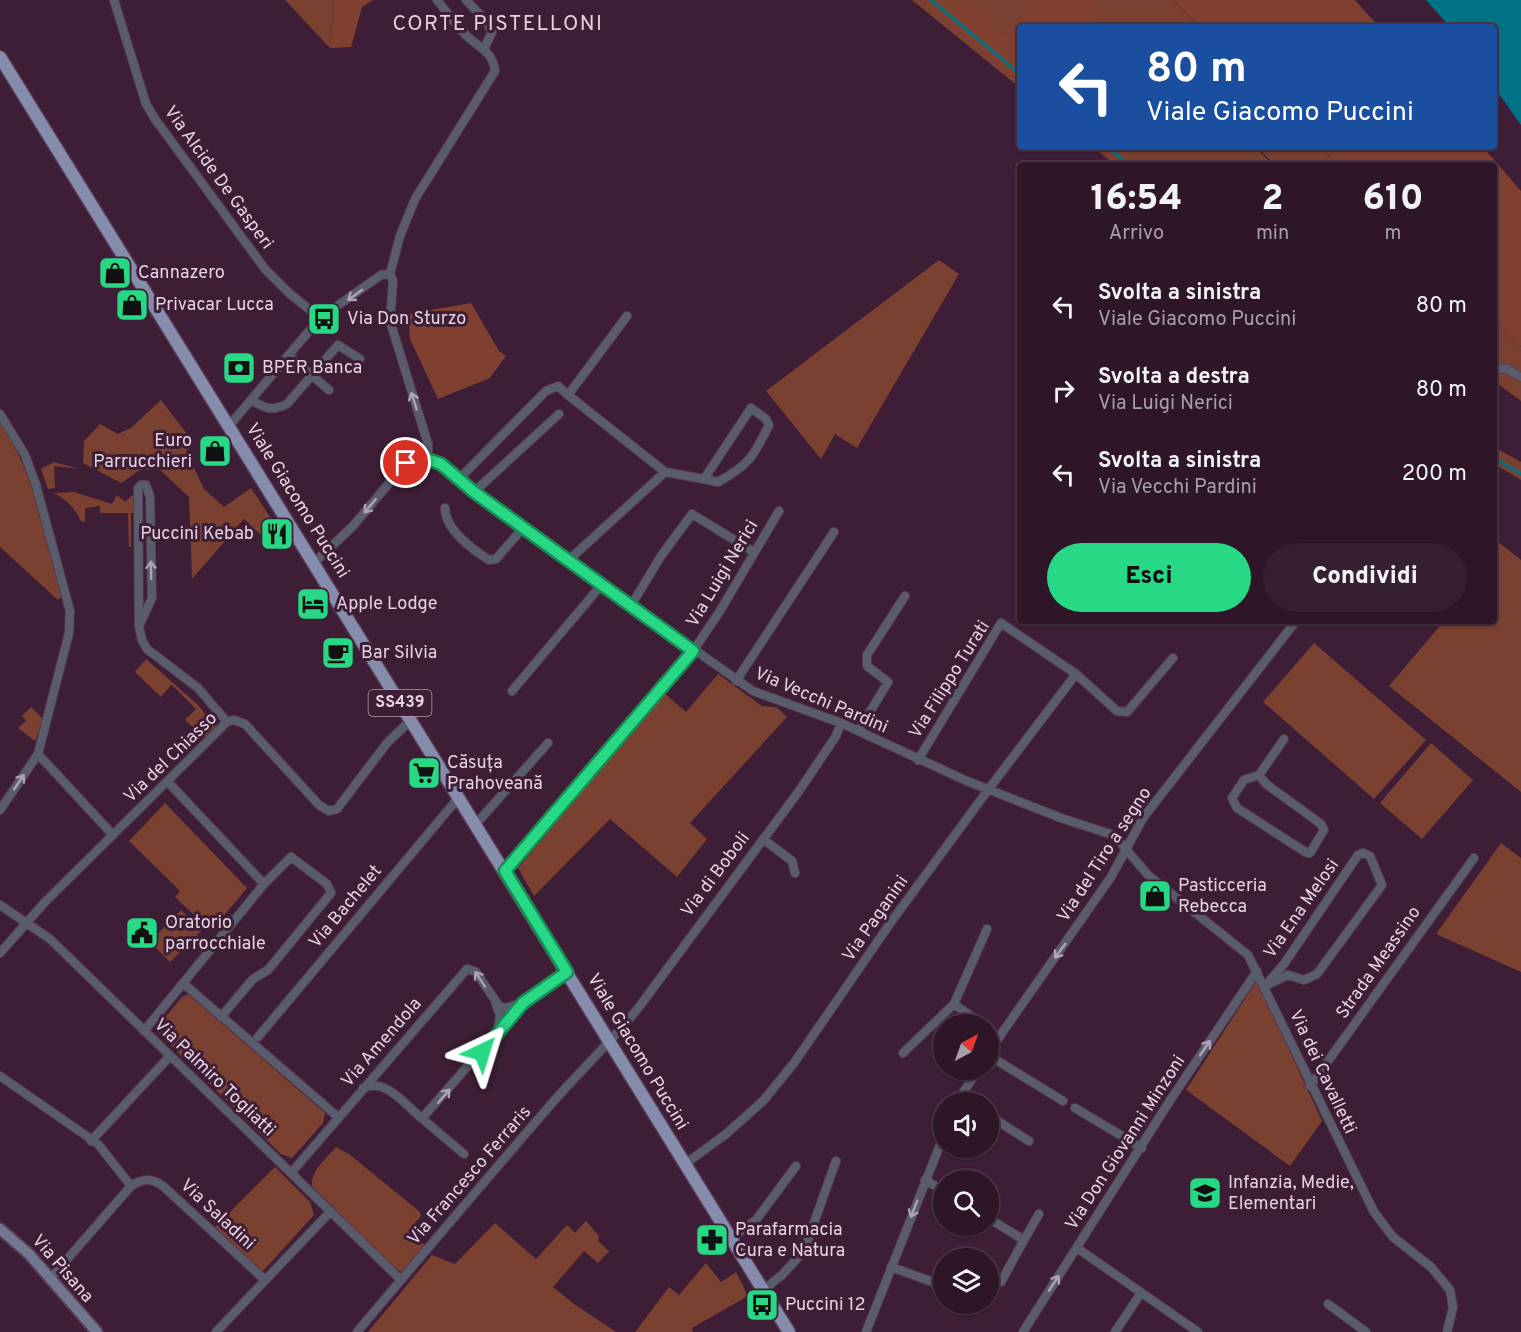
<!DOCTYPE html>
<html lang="it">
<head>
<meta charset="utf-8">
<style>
	body { margin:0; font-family:Overpass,sans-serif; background:#361f30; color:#f1f3f6; height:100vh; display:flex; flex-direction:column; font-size:22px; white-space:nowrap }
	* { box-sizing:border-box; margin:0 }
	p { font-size:20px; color:#a79fa8 }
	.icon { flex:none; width:33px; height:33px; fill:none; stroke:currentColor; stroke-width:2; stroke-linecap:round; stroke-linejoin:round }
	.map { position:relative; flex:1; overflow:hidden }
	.details { position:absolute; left:1017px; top:162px; width:480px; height:462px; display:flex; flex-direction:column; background:#2e1628; border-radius:6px; box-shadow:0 2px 4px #0004,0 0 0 2px #493545 }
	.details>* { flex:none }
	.top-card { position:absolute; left:1017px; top:24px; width:480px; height:126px; border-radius:6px; box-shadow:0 2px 4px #0004,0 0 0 2px #493545; background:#1a4fa0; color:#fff; overflow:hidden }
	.needle { width:39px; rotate:41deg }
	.buttons { position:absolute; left:933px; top:1014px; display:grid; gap:12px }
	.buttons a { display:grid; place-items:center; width:66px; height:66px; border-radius:50%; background:#2e1628; box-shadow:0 2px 4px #0004,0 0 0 2px #493545; font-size:30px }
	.pin { position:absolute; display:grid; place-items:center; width:51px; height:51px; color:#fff; margin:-26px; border:3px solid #fff; border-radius:50%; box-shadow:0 2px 6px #0007 }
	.me { position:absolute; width:66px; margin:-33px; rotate:41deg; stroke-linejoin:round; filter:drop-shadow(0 0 4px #0008) }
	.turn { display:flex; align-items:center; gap:21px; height:126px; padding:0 30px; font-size:27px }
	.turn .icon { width:78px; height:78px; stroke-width:2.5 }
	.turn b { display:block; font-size:42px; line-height:51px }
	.eta { display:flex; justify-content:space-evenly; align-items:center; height:102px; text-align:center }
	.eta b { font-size:36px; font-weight:800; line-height:42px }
	.action { display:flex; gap:12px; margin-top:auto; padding:12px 30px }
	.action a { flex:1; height:69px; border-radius:36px; background:#27d885; color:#111; font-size:24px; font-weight:800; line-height:69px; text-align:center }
	.action a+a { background:#361f30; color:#f1f3f6 }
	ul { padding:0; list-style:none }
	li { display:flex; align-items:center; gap:18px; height:84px; padding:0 30px }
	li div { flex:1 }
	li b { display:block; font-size:22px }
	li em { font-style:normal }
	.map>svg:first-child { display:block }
	.green { fill:#7a4131 }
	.forest { fill:#7f402f }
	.water { fill:#007287 }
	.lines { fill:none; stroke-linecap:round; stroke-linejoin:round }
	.stream { stroke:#007287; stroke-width:3 }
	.street-casing { stroke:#583b51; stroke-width:10 }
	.secondary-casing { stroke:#583b51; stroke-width:14 }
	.primary-casing { stroke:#583b51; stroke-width:15 }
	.street { stroke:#595c6c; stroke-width:8 }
	.secondary { stroke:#727791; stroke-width:10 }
	.primary { stroke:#858cae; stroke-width:12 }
	.oneway { stroke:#aea3b2 }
	.route-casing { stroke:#198c56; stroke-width:15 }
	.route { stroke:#27d885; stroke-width:10 }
	.labels { text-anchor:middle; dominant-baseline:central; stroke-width:6; stroke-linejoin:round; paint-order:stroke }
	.shield { fill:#3d1e36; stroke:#b39cad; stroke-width:1.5 }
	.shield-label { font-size:16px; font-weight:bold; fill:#e6d2e0 }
	.street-label { font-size:18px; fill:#e6d2e0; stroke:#3d1e36 }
	.poi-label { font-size:18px; fill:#e6d2e0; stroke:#3d1e36; text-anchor:start }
	.quarter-label { font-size:21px; letter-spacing:1.5px; fill:#e6d2e0; stroke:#3d1e36 }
</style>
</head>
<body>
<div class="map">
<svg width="1521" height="1332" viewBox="0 0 1521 1332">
	<rect width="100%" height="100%" fill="#3d1e36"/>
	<!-- green -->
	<path class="green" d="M 285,0 L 334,0 L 330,48 Z
		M 912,0 L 1173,0 L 1200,27 L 1020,27 L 1020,88 Z
		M 1093,147 L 1255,147 L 1273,165 L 1115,165 Z
		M 1257,147 L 1320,147 L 1338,165 L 1275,165 Z
		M 939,260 L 959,274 L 857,448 L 835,434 L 821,459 L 766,391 Z
		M 1494,320 L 1521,347 L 1521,401 L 1498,384 L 1494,388 Z
		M 161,400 L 194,443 L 186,451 L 204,489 L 224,507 L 251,488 L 276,526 L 263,537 L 244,519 L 192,579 L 189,497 L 159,469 L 140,470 L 121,483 L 83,463 L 84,441 L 100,424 L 118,434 L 131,428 Z
		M 0,423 C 35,473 46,537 62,596 L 58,600 L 0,547 Z
		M 1494,447 L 1521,462 L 1521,480 L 1494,464 Z
		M 54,462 L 79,469 L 54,466 L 55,488 L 48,489 L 41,469 Z
		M 137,485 L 137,513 L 131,513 L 131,547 L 129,547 L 128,513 L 100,513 L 100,506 L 85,508 L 85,522 L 81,521 C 74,508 67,499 53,493 L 74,492 L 112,504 L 117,495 L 125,502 L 136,492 L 133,487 Z
		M 1494,539 L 1521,560 L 1521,792 L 1389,686 L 1444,621 L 1494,621 Z
		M 1314,643 L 1426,740 L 1374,799 L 1263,702 Z
		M 146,659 L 198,705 L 216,727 L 205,738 L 185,720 L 196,709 L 174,687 L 171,685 L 161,697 L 135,672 Z
		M 718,674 L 762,706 L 776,707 L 787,717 L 690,823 L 707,839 L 677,877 L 610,819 L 534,896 L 518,868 L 664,693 L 686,712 Z
		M 31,707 L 44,720 L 35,741 L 18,728 L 26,721 L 22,716 Z
		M 1431,743 L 1473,780 L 1422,839 L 1380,803 Z
		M 165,803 L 247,888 L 211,931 L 175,897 L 180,891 L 129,841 Z
		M 1501,843 L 1521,858 L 1521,972 L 1436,934 Z
		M 181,910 L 202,930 L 170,962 L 150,942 Z
		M 1257,980 L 1322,1121 L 1290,1166 L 1186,1090 Z
		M 188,994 L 325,1113 L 323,1123 L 292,1158 L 281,1154 L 157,1032 L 156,1028 L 182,997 Z
		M 336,1147 L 349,1154 L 420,1212 L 421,1216 L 408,1231 L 425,1245 L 402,1272 L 394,1268 L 312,1186 C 311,1170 326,1159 336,1147 Z
		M 275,1167 L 310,1202 L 314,1215 L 263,1271 L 260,1270 L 215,1227 Z
		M 586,1221 L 599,1236 L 598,1241 L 609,1251 L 598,1263 L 584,1251 L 553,1287 L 574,1304 L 616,1332 L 368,1332 L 432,1255 L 455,1264 L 495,1223 L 536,1259 L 567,1225 L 575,1233 Z
		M 706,1263 L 721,1282 L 736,1272 L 748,1296 L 692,1328 L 693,1332 L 635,1332 L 669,1287 L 679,1295 Z"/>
	<!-- forest -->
	<path class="forest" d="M 334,0 L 373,0 L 362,7 L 351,47 L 330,48 Z
		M 932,0 L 954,0 L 983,9 L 1002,37 L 1020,28 L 1020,80 L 927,6 Z
		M 1030,0 L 1098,0 L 1093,15 L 1107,27 L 1021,27 Z
		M 1173,0 L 1355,0 L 1379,27 L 1200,27 Z
		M 1320,147 L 1483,147 L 1521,191 L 1521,347 L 1494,320 L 1494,165 L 1338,165 Z
		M 471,303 L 499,351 L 506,356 L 490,378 L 438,399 L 410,339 L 408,314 Z"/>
	<!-- water -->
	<path class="water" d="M 1426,0 L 1521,0 L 1521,125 L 1494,87 L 1494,27 L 1450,27 Z"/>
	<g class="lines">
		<!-- stream -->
		<path class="stream" d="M 931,0 L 1020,74
			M 1108,147 L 1129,165
			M 1494,458 L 1521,474"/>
		<defs>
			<path id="street" d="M 114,0 L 146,104 L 155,119 L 265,269 L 289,293 L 320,318
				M 466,0 L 486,21 L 492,32 L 484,49
				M 627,316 L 568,395 L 665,472
				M 288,355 L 329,390
				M 1494,368 L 1507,369 L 1521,377
				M 252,400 C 265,409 273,411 287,404 L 338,345 L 360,359
				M 0,414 L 25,455 L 36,485 L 70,611 L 69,633 L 38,754 L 113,835
				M 229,426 L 320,318 L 381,275 L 390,274
				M 428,457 L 428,444 L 390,321 L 393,281 L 390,274 L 400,236 L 415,199 L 495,71 C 493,53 481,48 469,38 C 457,28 447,12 437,0
				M 459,479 L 546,391 L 558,386 L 568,395
				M 474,492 L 559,414
				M 445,508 C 445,530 472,549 489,560 L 496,559 L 523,528
				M 570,559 L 665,472 L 704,479 L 751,408 L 766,419 L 769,425 C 754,456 749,465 718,482 L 704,479
				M 314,563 L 353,526 L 406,463 L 419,456 L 441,464 L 533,536 L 753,691 L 841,723 L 967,781 L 1061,818 L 1110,834 L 1119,841 L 1148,875 L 1248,955 L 1374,1212 L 1393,1237 L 1431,1267 L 1450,1290 L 1453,1307 L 1447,1332
				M 632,604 L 661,556 L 692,514 L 754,552
				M 139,626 L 152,598 L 150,497 L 146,485 L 141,485 L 138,488 L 139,626 L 142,640 L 147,649 L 198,688 L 227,722
				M 736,681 L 834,532
				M 512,691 L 603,583
				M 859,730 L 888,682 L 867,666 L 867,655 L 905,596
				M 918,760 L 1001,623 L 1076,674 L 1117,711 L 1127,712 L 1173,658
				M 1259,775 L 1266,784 L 1321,824 L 1324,830 L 1310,853 L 1307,853 L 1237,808 L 1232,798 L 1244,780 L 1259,775 L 1284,739
				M 0,810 L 38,754
				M 476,824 L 548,743
				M 763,839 L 792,861 L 795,873
				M 1363,853 L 1370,856 L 1382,885 L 1317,974 L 1304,980 L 1288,975 L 1265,986 L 1284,964 L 1358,855 Z
				M 505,871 L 693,651 L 720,611 L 779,511
				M 0,905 L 50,939 L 401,1280
				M 0,953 L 45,902 L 227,722 L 234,720 L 245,724 L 319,805 L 329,811 L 337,809 L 387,743 L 411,720
				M 184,984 L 338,1117
				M 496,1004 L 500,1015 L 498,1030
				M 954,1004 L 982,1024
				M 221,1017 L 253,979 L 268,970 L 331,893 L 327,884 L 291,857 L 264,884
				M 988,1030 L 999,1038
				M 144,1031 L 264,884 L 168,782
				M 258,1037 L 459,797
				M 903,1053 L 954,1004 L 987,929
				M 988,1053 L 1111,877 L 1143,818 L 1296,621
				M 988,1055 L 1063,1101
				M 0,1076 L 98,1144 L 131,1186
				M 1310,1086 L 1474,858
				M 363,1088 C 385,1078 404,1103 419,1116 L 424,1116 L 523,1003 L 567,972
				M 960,1097 L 968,1102
				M 957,1102 L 978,1070
				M 1075,1108 L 1142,1148
				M 988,1115 L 1029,1141
				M 419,1116 L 464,1154
				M 91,1141 L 170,1056
				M 685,1164 L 726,1134 L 763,1101 L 794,1063 L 891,922 L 988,790 L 1076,674
				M 291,1173 L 467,969 L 476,972 L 499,1006 L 505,1008 L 523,1003
				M 925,1180 L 944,1191
				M 988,1218 L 1024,1240 L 1039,1214
				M 730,1239 L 756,1220 L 796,1166
				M 1077,1248 L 1198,1332
				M 891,1267 L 944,1286
				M 50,1279 L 131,1186 C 143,1178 152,1178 163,1186 L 265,1280
				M 1001,1282 L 1024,1240
				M 763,1290 L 782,1275 L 804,1251 L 836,1161
				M 1328,1304 L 1366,1332
				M 216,1332 L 330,1212
				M 357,1332 C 422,1255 487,1178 553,1102 C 581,1070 612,1041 639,1007 L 799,791 L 836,736 L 841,723
				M 866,1332 L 944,1135
				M 1023,1332 L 1171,1099 L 1257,971
				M 1115,1332 L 1141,1293"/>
			<path id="secondary" d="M 0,1229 L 29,1254 L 97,1332"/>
			<path id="primary" d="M 0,57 L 789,1332"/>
		</defs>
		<!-- street casing -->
		<use href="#street" class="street-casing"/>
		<!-- secondary casing -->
		<use href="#secondary" class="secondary-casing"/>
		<!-- primary casing -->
		<use href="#primary" class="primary-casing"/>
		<!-- street -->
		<use href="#street" class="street"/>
		<!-- secondary -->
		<use href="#secondary" class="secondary"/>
		<!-- primary -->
		<use href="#primary" class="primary"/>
	</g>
	<!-- one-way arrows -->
	<defs><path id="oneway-shaft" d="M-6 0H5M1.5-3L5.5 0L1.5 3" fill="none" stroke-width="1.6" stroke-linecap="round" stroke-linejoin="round" transform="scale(1.5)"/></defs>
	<g class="oneway">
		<use href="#oneway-shaft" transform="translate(355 295) rotate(144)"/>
		<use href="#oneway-shaft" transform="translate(414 401) rotate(-108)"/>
		<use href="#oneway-shaft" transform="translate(370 506) rotate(130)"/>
		<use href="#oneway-shaft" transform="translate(151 570) rotate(-91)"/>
		<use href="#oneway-shaft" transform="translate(19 782) rotate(-56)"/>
		<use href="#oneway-shaft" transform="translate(1060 951) rotate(126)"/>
		<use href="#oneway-shaft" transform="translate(480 979) rotate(-123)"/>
		<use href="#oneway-shaft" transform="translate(1205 1048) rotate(-56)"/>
		<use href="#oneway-shaft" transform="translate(444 1096) rotate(-49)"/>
		<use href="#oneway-shaft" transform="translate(914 1209) rotate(111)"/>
		<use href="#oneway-shaft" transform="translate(1054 1283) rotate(-57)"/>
	</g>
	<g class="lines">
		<defs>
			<path id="route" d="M 406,463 L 419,456 L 441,464 L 474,492 L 693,651 L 505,871 L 567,972 L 523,1003 L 482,1052"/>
		</defs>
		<!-- route casing -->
		<use href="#route" class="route-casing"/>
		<!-- route -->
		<use href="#route" class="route"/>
	</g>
	<!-- icons -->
	<defs>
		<symbol id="shop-square" viewBox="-11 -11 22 22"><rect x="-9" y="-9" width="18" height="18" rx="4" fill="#27d885" stroke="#3d1e36"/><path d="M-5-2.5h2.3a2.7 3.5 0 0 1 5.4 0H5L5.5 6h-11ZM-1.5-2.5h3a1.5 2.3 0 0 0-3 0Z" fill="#111"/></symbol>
		<symbol id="bus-square" viewBox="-11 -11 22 22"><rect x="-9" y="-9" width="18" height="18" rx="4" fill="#27d885" stroke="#3d1e36"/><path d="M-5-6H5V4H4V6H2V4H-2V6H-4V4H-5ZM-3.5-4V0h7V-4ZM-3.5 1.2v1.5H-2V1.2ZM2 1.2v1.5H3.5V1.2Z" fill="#111"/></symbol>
		<symbol id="bank-square" viewBox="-11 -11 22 22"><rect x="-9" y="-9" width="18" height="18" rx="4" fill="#27d885" stroke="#3d1e36"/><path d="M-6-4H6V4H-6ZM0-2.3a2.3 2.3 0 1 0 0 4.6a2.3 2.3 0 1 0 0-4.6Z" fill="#111"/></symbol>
		<symbol id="restaurant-square" viewBox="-11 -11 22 22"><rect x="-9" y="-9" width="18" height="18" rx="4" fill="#27d885" stroke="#3d1e36"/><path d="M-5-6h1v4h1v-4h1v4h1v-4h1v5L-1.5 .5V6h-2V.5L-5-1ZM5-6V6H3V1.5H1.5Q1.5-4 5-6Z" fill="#111"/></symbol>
		<symbol id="hotel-square" viewBox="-11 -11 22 22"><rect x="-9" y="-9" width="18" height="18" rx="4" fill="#27d885" stroke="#3d1e36"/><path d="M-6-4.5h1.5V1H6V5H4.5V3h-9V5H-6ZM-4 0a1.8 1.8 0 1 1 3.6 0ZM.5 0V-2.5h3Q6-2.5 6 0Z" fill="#111"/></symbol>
		<symbol id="cafe-square" viewBox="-11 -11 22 22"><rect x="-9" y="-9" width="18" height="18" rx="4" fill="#27d885" stroke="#3d1e36"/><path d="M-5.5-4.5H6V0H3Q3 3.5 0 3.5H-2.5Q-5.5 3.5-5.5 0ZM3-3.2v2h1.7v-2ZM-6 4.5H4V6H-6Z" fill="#111"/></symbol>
		<symbol id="supermarket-square" viewBox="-11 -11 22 22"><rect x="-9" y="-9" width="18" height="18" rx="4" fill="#27d885" stroke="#3d1e36"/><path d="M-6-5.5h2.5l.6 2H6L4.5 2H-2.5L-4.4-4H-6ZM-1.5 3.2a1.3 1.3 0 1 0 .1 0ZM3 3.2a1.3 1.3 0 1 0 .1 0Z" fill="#111"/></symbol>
		<symbol id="civic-square" viewBox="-11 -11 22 22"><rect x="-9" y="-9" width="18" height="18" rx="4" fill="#27d885" stroke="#3d1e36"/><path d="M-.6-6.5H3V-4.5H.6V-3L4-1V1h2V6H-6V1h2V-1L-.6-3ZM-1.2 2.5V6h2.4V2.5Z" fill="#111"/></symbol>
		<symbol id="school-square" viewBox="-11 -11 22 22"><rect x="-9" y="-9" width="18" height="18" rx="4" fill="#27d885" stroke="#3d1e36"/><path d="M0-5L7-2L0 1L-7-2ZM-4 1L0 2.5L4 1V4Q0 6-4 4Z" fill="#111"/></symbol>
		<symbol id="pharmacy-square" viewBox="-11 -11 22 22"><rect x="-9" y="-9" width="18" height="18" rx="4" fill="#27d885" stroke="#3d1e36"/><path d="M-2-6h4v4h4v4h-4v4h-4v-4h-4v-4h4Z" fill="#111"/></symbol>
	</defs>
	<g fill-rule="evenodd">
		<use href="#shop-square" x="96" y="254" width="38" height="38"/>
		<use href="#shop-square" x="113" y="286" width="38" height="38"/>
		<use href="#bus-square" x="305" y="300" width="38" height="38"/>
		<use href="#bank-square" x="220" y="349" width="38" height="38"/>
		<use href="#shop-square" x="196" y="432" width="38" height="38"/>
		<use href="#restaurant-square" x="258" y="515" width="38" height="38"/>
		<use href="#hotel-square" x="294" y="585" width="38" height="38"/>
		<use href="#cafe-square" x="319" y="634" width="38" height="38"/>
		<use href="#supermarket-square" x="405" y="754" width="38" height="38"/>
		<use href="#shop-square" x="1136" y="877" width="38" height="38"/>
		<use href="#civic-square" x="123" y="914" width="38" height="38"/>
		<use href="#school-square" x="1186" y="1174" width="38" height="38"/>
		<use href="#pharmacy-square" x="693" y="1221" width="38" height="38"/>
		<use href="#bus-square" x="743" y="1286" width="38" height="38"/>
	</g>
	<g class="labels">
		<!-- shield labels -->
		<rect class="shield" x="368.5" y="690" width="63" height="26" rx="4.5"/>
		<g class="shield-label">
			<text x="400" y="703">SS439</text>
		</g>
		<!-- street labels -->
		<g class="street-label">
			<text transform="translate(218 178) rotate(54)">Via Alcide De Gasperi</text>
			<text transform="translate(297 501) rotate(58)">Viale Giacomo Puccini</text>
			<text transform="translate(723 574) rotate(-59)">Via Luigi Nerici</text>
			<text transform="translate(950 680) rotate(-58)">Via Filippo Turati</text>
			<text transform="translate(821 701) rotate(23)">Via Vecchi Pardini</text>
			<text transform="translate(171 758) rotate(-44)">Via del Chiasso</text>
			<text transform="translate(1105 855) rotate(-57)">Via del Tiro a segno</text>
			<text transform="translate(716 875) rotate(-53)">Via di Boboli</text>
			<text transform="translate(346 907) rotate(-50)">Via Bachelet</text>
			<text transform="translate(1302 909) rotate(-55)">Via Ena Melosi</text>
			<text transform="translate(876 919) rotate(-55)">Via Paganini</text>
			<text transform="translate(1379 963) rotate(-55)">Strada Meassino</text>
			<text transform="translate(382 1043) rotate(-49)">Via Amendola</text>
			<text transform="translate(637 1052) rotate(59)">Viale Giacomo Puccini</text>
			<text transform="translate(1322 1072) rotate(65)">Via dei Cavalletti</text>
			<text transform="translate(214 1078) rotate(44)">Via Palmiro Togliatti</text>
			<text transform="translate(1126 1143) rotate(-57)">Via Don Giovanni Minzoni</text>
			<text transform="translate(470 1176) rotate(-49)">Via Francesco Ferraris</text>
			<text transform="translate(217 1215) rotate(43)">Via Saladini</text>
			<text transform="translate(62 1269) rotate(49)">Via Pisana</text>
		</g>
		<!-- poi labels -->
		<g class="poi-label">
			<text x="138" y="273">Cannazero</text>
			<text x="155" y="305">Privacar Lucca</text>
			<text x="347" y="319">Via Don Sturzo</text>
			<text x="262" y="368">BPER Banca</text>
			<text x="192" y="441" text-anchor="end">Euro<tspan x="192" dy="21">Parrucchieri</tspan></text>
			<text x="254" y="534" text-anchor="end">Puccini Kebab</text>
			<text x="336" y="604">Apple Lodge</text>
			<text x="361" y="653">Bar Silvia</text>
			<text x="447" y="763">Căsuța<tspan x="447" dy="21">Prahoveană</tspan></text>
			<text x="1178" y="886">Pasticceria<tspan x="1178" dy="21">Rebecca</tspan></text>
			<text x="165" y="923">Oratorio<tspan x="165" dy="21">parrocchiale</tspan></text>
			<text x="1228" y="1183">Infanzia, Medie,<tspan x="1228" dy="21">Elementari</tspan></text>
			<text x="735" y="1230">Parafarmacia<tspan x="735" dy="21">Cura e Natura</tspan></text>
			<text x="785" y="1305">Puccini 12</text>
		</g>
		<!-- quarter labels -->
		<g class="quarter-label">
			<text x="498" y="24">CORTE PISTELLONI</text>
		</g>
	</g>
</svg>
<div class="buttons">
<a><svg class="needle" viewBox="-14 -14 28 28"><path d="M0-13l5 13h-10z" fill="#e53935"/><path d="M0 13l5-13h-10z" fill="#a79fa8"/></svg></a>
<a><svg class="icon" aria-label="sound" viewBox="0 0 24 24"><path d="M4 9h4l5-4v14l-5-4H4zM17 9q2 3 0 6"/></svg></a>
<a><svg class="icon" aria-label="search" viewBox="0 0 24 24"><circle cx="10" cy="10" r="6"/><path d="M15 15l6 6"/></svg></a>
<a><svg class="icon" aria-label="layers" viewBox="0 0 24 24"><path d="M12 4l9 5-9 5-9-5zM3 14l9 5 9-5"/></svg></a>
</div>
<div class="pin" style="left:406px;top:463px;background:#d93025"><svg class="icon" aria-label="arrive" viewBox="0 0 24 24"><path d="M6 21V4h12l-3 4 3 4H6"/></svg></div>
<svg class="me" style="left:482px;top:1052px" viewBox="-20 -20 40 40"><path d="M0-17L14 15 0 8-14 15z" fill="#27d885" stroke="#fff" stroke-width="4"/></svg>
<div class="top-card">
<div class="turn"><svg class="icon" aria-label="left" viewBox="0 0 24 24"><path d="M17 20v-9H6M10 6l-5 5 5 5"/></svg><div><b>80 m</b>Viale Giacomo Puccini</div></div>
</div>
<section class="details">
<div class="eta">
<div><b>16:54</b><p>Arrivo</p></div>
<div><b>2</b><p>min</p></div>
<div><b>610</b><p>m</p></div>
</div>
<ul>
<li><svg class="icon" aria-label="left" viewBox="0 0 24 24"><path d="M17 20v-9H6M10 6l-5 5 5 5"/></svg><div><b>Svolta a sinistra</b><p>Viale Giacomo Puccini</p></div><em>80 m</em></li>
<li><svg class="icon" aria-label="right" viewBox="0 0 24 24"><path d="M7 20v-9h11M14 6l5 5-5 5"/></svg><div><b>Svolta a destra</b><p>Via Luigi Nerici</p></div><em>80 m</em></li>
<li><svg class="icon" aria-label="left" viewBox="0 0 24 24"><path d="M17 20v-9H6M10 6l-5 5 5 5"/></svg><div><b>Svolta a sinistra</b><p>Via Vecchi Pardini</p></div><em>200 m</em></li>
</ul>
<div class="action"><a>Esci</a><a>Condividi</a></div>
</section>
</div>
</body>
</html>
